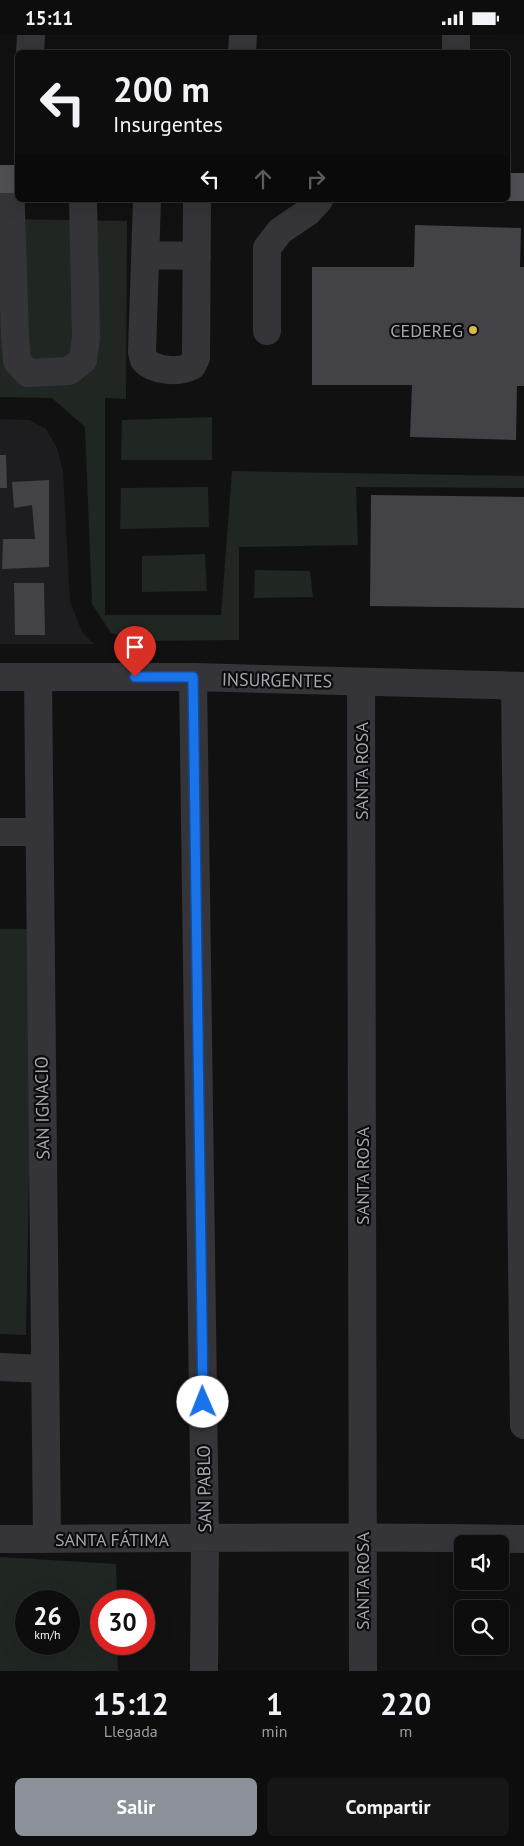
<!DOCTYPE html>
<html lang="es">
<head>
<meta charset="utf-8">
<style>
	body { margin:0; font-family:"PT Sans",sans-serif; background:#161617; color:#f1f3f6; height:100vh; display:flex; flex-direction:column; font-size:19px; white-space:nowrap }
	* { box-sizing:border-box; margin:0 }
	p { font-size:16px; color:#9a9c9e }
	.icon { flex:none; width:28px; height:28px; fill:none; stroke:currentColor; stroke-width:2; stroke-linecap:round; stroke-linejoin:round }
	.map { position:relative; height:1636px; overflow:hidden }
	.sheet { display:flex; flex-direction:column; background:#0d0d0e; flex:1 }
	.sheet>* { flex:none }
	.banner { position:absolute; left:15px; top:15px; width:495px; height:152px; border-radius:8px; box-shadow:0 5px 20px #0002,0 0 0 1px #2d2d2e; background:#0d0d0e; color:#f1f3f6; overflow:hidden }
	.controls { position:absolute; left:454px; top:1500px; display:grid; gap:10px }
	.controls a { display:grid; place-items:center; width:55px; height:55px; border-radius:8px; background:#0d0d0e; box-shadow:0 5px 20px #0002,0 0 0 1px #2d2d2e; font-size:25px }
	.speed { position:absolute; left:15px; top:1555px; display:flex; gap:10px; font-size:25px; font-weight:700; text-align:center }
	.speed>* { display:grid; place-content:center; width:65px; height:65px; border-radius:50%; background:#0d0d0e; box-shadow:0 5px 20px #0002,0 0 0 1px #2d2d2e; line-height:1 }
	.speed small { font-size:12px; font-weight:400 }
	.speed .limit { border:8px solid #d22; background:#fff; color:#111 }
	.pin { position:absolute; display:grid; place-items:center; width:42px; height:42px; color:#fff; margin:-51px -21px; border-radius:50% 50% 50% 0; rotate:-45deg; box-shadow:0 0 5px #0007 }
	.pin .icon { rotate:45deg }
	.me { position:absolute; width:55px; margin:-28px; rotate:359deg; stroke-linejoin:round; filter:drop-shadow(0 0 4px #0008) }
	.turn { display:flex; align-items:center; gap:18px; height:105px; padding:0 15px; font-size:22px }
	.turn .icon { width:65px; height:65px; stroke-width:2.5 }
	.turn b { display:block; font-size:35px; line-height:42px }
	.lanes { display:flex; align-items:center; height:48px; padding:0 15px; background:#0003; justify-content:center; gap:25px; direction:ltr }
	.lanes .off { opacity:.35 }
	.eta { display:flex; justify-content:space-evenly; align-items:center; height:85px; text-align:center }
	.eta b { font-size:30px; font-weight:800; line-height:35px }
	.button { display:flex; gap:10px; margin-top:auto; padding:10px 15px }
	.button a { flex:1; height:58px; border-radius:8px; background:#8c9099; color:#fff; font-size:20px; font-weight:800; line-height:58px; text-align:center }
	.button a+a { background:#161617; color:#f1f3f6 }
	.status { display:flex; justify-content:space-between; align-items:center; height:35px; padding:0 25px; background:#0d0d0e; direction:ltr }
	.status svg { height:14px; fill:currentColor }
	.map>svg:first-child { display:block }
	.built { fill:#1d1d1f }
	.green { fill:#202621; fill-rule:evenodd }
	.building { fill:#434347 }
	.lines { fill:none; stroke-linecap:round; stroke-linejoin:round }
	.minor { stroke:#353539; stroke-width:28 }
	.major { stroke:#4f4f55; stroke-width:28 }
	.route-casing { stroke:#114b97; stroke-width:12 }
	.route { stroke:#1a73e8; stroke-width:9 }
	.poi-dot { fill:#d9bc42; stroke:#0c0c0d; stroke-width:2 }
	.labels { text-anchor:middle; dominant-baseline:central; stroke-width:4.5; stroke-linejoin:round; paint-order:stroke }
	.poi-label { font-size:18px; fill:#a4a6b1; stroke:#0c0c0d; text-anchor:end }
	.street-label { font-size:18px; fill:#a4a6b1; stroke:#0c0c0d }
</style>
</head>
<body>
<div class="status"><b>15:11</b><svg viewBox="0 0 49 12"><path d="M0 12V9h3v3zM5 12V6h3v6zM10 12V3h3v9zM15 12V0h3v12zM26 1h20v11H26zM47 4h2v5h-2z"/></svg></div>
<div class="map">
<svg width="524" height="1636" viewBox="0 0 524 1636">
	<rect width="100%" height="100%" fill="#111112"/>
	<!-- built -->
	<path class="built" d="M 0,384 L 29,385 L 46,394 L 57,413 L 63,437 L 70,566 L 82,597 L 94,609 L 0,609 Z"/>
	<!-- green -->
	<path class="green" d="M 0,184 L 127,186 L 126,364 L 105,363 L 105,580 L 221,580 L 232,436 L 524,441 L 524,453 L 356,452 L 358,510 L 239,512 L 239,605 L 139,606 L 111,598 L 92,569 L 85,392 L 52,363 L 0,362 Z
		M 212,382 L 212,425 L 121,425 L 122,385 Z
		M 208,452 L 209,492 L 120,494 L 121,453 Z
		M 205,519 L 207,556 L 142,557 L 142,521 Z
		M 255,535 L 310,536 L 313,562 L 254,563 Z
		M 0,894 L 34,894 L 26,1300 L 0,1299 Z
		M 0,1522 L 116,1529 L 117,1566 L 101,1566 L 101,1609 L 117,1609 L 118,1636 L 0,1636 ZM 26,1566 L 69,1566 L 69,1609 L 26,1609 Z"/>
	<!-- building -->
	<path class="building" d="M 415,190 L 521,193 L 520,232 L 524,232 L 524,351 L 517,351 L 516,405 L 410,402 L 412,350 L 312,350 L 312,232 L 414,232 Z
		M 0,420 L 6,420 L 7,453 L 0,453 Z
		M 49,445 L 49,532 L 2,534 L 3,504 L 35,504 L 32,470 L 14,473 L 12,447 Z
		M 371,460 L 524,462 L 524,573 L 370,571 Z
		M 14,548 L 44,548 L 45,600 L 15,600 Z"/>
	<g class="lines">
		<!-- minor -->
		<path class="minor" d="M 30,18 L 31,0
			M 242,18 L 243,0
			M 456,18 L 456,0
			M 10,144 L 15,302 L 17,326 L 28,338 L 69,336 L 83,325 L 86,303 L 83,165
			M 147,165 L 142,317 L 144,325 C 154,336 179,338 192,331 L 196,323 L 197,165
			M 146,220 L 197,221
			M 267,296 L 267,213 L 280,196 L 308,177 L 319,165
			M 0,642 L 193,642 L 524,651
			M 193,642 L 205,1504 L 204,1636
			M 38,643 L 47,1504
			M 361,647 L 363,1636
			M 515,651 L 524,1390
			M 0,797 L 39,797
			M 0,1332 L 44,1334
			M 0,1504 C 175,1503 349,1501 524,1504"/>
		<!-- major -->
		<path class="major" d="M 0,144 L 18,144
			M 508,152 L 524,152"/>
	</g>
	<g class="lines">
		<defs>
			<path id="route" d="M 135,642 L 193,642 L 203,1367"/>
		</defs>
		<!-- route casing -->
		<use href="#route" class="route-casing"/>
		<!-- route -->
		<use href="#route" class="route"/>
	</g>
	<!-- markers -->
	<circle class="poi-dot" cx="473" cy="295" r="5"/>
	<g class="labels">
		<!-- poi labels -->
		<g class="poi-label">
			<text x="463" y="295">CEDEREG</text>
		</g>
		<!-- street labels -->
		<g class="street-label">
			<text transform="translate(277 645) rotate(1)">INSURGENTES</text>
			<text transform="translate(361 736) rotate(-90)">SANTA ROSA</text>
			<text transform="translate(42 1073) rotate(-91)">SAN IGNACIO</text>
			<text transform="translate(362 1141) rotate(-90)">SANTA ROSA</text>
			<text transform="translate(204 1454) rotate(-91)">SAN PABLO</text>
			<text x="112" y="1504">SANTA FÁTIMA</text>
			<text transform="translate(362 1546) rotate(-90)">SANTA ROSA</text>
		</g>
	</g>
</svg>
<div class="controls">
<a><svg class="icon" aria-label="sound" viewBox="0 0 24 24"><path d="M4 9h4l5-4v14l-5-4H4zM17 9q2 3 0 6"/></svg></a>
<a><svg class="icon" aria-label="search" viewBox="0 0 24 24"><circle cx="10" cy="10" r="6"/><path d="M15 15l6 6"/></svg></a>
</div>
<div class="speed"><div>26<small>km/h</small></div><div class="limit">30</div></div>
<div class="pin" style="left:135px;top:642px;background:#d93025"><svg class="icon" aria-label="arrive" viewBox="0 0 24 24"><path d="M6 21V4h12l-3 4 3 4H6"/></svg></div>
<svg class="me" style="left:203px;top:1367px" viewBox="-20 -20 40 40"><circle r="19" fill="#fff"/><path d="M0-13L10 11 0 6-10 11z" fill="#1a73e8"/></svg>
<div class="banner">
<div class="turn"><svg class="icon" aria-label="left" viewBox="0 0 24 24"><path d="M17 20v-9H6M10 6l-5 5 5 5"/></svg><div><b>200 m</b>Insurgentes</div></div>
<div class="lanes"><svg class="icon" aria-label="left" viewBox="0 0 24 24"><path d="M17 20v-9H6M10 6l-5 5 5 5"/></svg><svg class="icon off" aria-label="ahead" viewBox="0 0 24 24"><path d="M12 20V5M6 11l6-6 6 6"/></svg><svg class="icon off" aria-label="right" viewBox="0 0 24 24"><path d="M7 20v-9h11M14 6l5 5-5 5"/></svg></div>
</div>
</div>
<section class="sheet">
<div class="eta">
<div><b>15:12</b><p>Llegada</p></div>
<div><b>1</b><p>min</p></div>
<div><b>220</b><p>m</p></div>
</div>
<div class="button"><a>Salir</a><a>Compartir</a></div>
</section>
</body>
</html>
